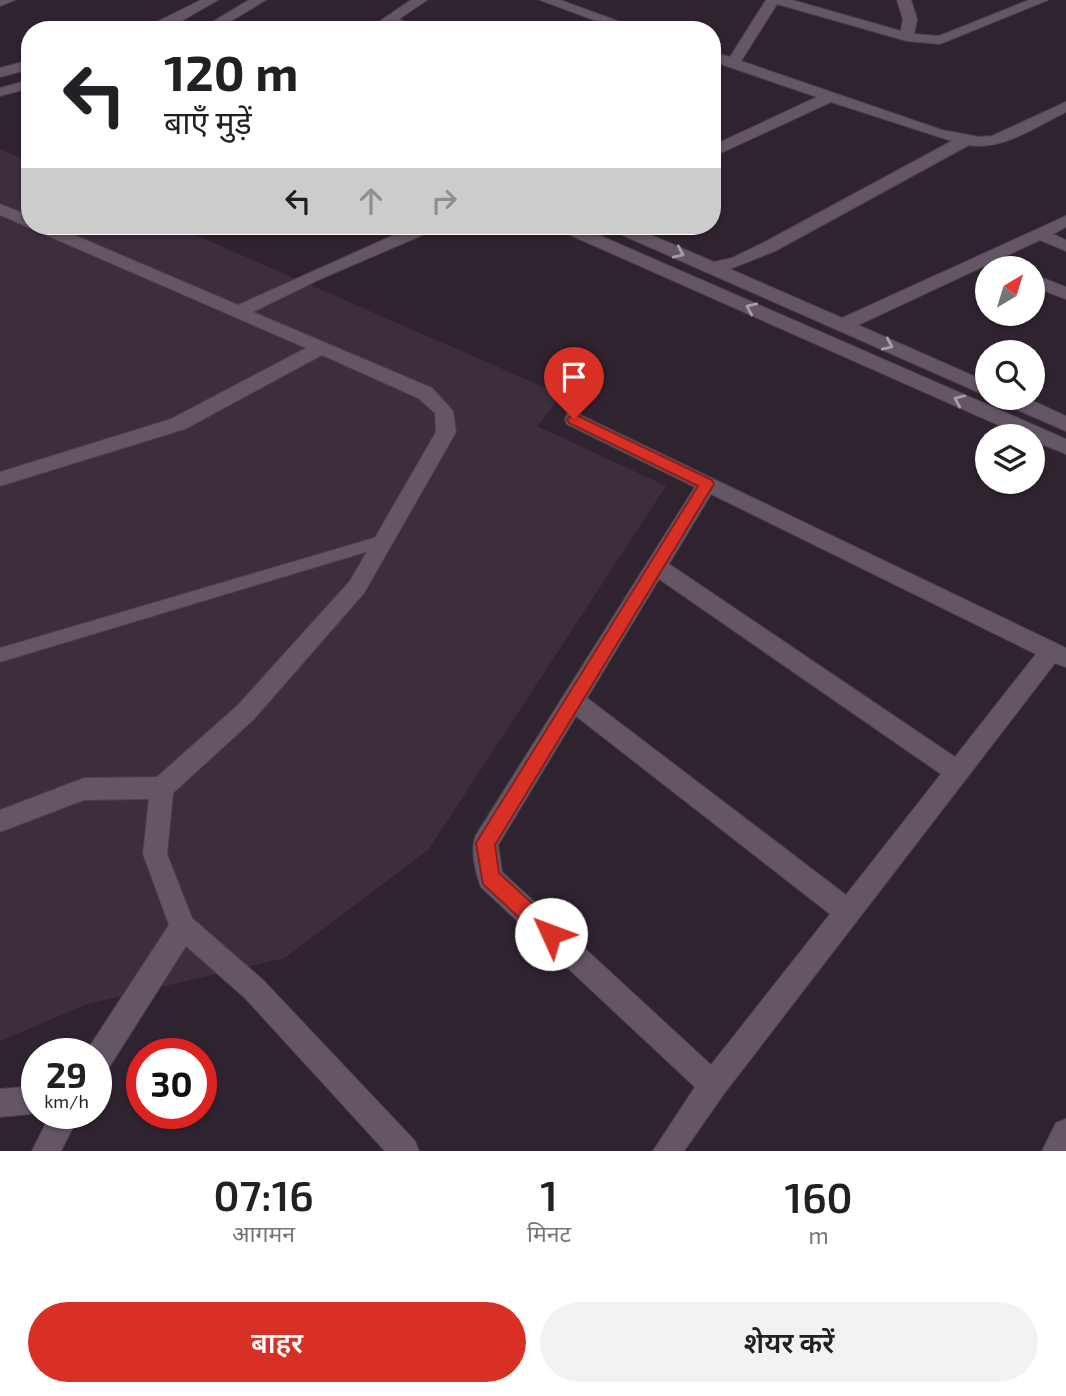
<!DOCTYPE html>
<html lang="hi">
<head>
<meta charset="utf-8">
<style>
	body { margin:0; font-family:"Exo 2","Noto Sans Devanagari",sans-serif; background:#f2f2f2; color:#202124; height:100vh; display:flex; flex-direction:column; font-size:26px; white-space:nowrap }
	* { box-sizing:border-box; margin:0 }
	p { font-size:23px; color:#757577 }
	.icon { flex:none; width:38px; height:38px; fill:none; stroke:currentColor; stroke-width:2; stroke-linecap:round; stroke-linejoin:round }
	.map { position:relative; height:1151px; overflow:hidden }
	.side { display:flex; flex-direction:column; background:#fff; flex:1 }
	.side>* { flex:none }
	.top-card { position:absolute; left:21px; top:21px; width:700px; height:214px; border-radius:28px; box-shadow:0 2px 5px #0004; background:#fff; color:#202124; overflow:hidden }
	.needle { width:46px; rotate:38deg }
	.buttons { position:absolute; left:975px; top:256px; display:grid; gap:14px }
	.buttons a { display:grid; place-items:center; width:70px; height:70px; border-radius:50%; background:#fff; box-shadow:0 2px 5px #0004; font-size:35px }
	.speed { position:absolute; left:21px; top:1038px; display:flex; gap:14px; font-size:35px; font-weight:700; text-align:center }
	.speed>* { display:grid; place-content:center; width:91px; height:91px; border-radius:50%; background:#fff; box-shadow:0 2px 5px #0004; line-height:1 }
	.speed small { font-size:18px; font-weight:400 }
	.speed .limit { border:10px solid #d22; background:#fff; color:#111 }
	.pin { position:absolute; display:grid; place-items:center; width:60px; height:60px; color:#fff; margin:-72px -30px; border-radius:50% 50% 50% 0; rotate:-45deg; box-shadow:0 0 7px #0007 }
	.pin .icon { rotate:45deg }
	.me { position:absolute; width:77px; margin:-38px; rotate:313deg; stroke-linejoin:round; filter:drop-shadow(0 0 5px #0008) }
	.turn { display:flex; align-items:center; gap:24px; height:147px; padding:0 28px; font-size:32px }
	.turn .icon { width:91px; height:91px; stroke-width:2.5 }
	.turn b { display:block; font-size:49px; line-height:60px }
	.lanes { display:flex; align-items:center; height:66px; padding:0 28px; background:#0003; justify-content:center; gap:35px; direction:ltr }
	.lanes .off { opacity:.35 }
	.eta { display:flex; justify-content:space-evenly; align-items:center; height:119px; text-align:center }
	.eta b { font-size:42px; font-weight:600; line-height:49px }
	.action { display:flex; gap:14px; margin-top:auto; padding:14px 28px }
	.action a { flex:1; height:80px; border-radius:42px; background:#d93025; color:#fff; font-size:28px; font-weight:600; line-height:80px; text-align:center }
	.action a+a { background:#f2f2f2; color:#202124 }
	.map>svg:first-child { display:block }
	.built { fill:#3d2d3d }
	.lines { fill:none; stroke-linecap:round; stroke-linejoin:round }
	.service-casing { stroke:#4b414b; stroke-width:2 }
	.minor-casing { stroke:#4b414b; stroke-width:2 }
	.service { fill:#645664; fill-rule:evenodd }
	.minor { fill:#645664; fill-rule:evenodd }
	.oneway { stroke:#a89da7 }
	.route { fill:#d93025; stroke:#8d1f18; stroke-width:2 }
</style>
</head>
<body>
<div class="map">
<svg width="1066" height="1151" viewBox="0 0 1066 1151">
	<rect width="100%" height="100%" fill="#2f232f"/>
	<!-- built -->
	<path class="built" d="M 0,149 L 30,162 L 30,226 L 175,226 L 562,395 L 537,426 L 666,486 L 429,849 L 285,958 L 88,1004 L 0,1041 Z"/>
	<g class="lines">
		<defs>
			<path id="service" d="M 384,535 L 389,537 L 392,541 L 389,545 L 0,662 L 0,648 Z"/>
			<path id="minor" d="M 0,0 L 15,0 L 0,6 Z
				M 201,0 L 218,0 L 171,27 L 141,30 Z
				M 249,0 L 266,0 L 216,30 L 199,30 Z
				M 411,0 L 427,0 L 399,19 L 420,30 L 401,30 L 390,25 L 384,30 L 367,30 Z
				M 540,0 L 560,0 L 642,30 L 621,30 Z
				M 766,0 L 792,0 L 901,31 L 903,19 L 897,0 L 911,0 L 917,19 L 914,34 L 939,36 L 1029,0 L 1048,0 L 940,44 L 907,41 L 777,4 L 741,61 L 942,130 L 979,137 L 992,136 L 1066,102 L 1066,112 C 1037,126 1002,151 969,145 L 775,251 L 730,269 L 842,318 L 1066,216 L 1066,227 L 1053,234 L 1066,240 L 1066,251 L 1040,240 L 858,325 L 987,382 L 987,396 L 611,230 L 609,226 L 630,226 L 714,262 L 732,258 L 763,243 L 952,141 L 831,102 L 712,157 L 712,146 L 817,97 L 712,61 L 712,52 L 730,57 Z
				M 30,60 L 30,69 L 0,77 L 0,68 Z
				M 30,80 L 30,88 L 0,96 L 0,88 Z
				M 0,204 L 30,216 L 30,226 L 53,226 L 238,305 L 414,226 L 436,226 L 434,230 L 318,280 L 253,312 L 432,388 L 453,411 L 456,432 L 364,593 L 254,719 L 173,793 L 167,854 L 192,918 L 263,980 L 415,1141 L 419,1151 L 385,1151 L 245,998 L 186,946 L 106,1072 L 96,1076 L 96,1054 L 86,1052 L 169,925 L 143,854 L 149,799 L 84,800 L 0,832 L 0,810 L 84,778 L 157,777 L 238,705 L 350,581 L 436,432 L 435,413 L 418,398 L 322,355 L 185,429 L 0,486 L 0,472 L 171,419 L 306,348 L 0,215 Z
				M 557,226 L 578,226 L 1066,439 L 1066,454 L 1032,440 L 1032,436 L 1023,436 L 559,230 Z
				M 1032,274 L 1066,287 L 1066,299 L 1032,286 Z
				M 997,397 L 1024,397 L 1066,416 L 1066,431 L 999,402 Z
				M 574,412 L 1066,648 L 1066,667 L 1055,663 L 723,1095 L 684,1151 L 653,1151 L 695,1087 L 481,887 C 475,872 470,849 476,835 L 695,487 L 567,424 L 565,419 L 567,414 ZM 711,494 L 1036,654 L 955,757 L 669,564 ZM 659,579 L 941,774 L 846,895 L 587,698 ZM 576,716 L 830,914 L 711,1065 L 502,872 L 498,845 Z
				M 37,1086 L 37,1113 L 40,1113 L 0,1117 L 0,1089 Z
				M 51,1113 L 80,1113 L 61,1151 L 32,1151 Z
				M 1066,1119 L 1066,1151 L 1042,1151 L 1056,1123 Z"/>
		</defs>
		<!-- service casing -->
		<use href="#service" class="service-casing"/>
		<!-- minor casing -->
		<use href="#minor" class="minor-casing"/>
		<!-- service -->
		<use href="#service" class="service"/>
		<!-- minor -->
		<use href="#minor" class="minor"/>
	</g>
	<!-- one-way arrows -->
	<defs><path id="oneway-chevron" d="M-2-3.5L2.5 0L-2 3.5" fill="none" stroke-width="1.6" stroke-linecap="round" stroke-linejoin="round" transform="scale(1.75)"/></defs>
	<g class="oneway">
		<use href="#oneway-chevron" transform="translate(679 253) rotate(24)"/>
		<use href="#oneway-chevron" transform="translate(751 308) rotate(-156)"/>
		<use href="#oneway-chevron" transform="translate(888 345) rotate(24)"/>
		<use href="#oneway-chevron" transform="translate(959 400) rotate(-156)"/>
	</g>
	<!-- route -->
	<path class="route" d="M 574,414 L 712,480 L 714,484 L 495,845 L 499,873 L 558,927 L 561,934 L 558,941 L 551,944 L 544,941 L 483,884 L 476,843 L 698,486 L 569,423 L 567,419 Z"/>
</svg>
<div class="buttons">
<a><svg class="needle" viewBox="-14 -14 28 28"><path d="M0-13l5 13h-10z" fill="#e53935"/><path d="M0 13l5-13h-10z" fill="#757577"/></svg></a>
<a><svg class="icon" aria-label="search" viewBox="0 0 24 24"><circle cx="10" cy="10" r="6"/><path d="M15 15l6 6"/></svg></a>
<a><svg class="icon" aria-label="layers" viewBox="0 0 24 24"><path d="M12 4l9 5-9 5-9-5zM3 14l9 5 9-5"/></svg></a>
</div>
<div class="speed"><div>29<small>km/h</small></div><div class="limit">30</div></div>
<div class="pin" style="left:574px;top:419px;background:#d93025"><svg class="icon" aria-label="arrive" viewBox="0 0 24 24"><path d="M6 21V4h12l-3 4 3 4H6"/></svg></div>
<svg class="me" style="left:551px;top:934px" viewBox="-20 -20 40 40"><circle r="19" fill="#fff"/><path d="M0-13L10 11 0 6-10 11z" fill="#d93025"/></svg>
<div class="top-card">
<div class="turn"><svg class="icon" aria-label="left" viewBox="0 0 24 24"><path d="M17 20v-9H6M10 6l-5 5 5 5"/></svg><div><b>120 m</b>बाएँ मुड़ें</div></div>
<div class="lanes"><svg class="icon" aria-label="left" viewBox="0 0 24 24"><path d="M17 20v-9H6M10 6l-5 5 5 5"/></svg><svg class="icon off" aria-label="ahead" viewBox="0 0 24 24"><path d="M12 20V5M6 11l6-6 6 6"/></svg><svg class="icon off" aria-label="right" viewBox="0 0 24 24"><path d="M7 20v-9h11M14 6l5 5-5 5"/></svg></div>
</div>
</div>
<section class="side">
<div class="eta">
<div><b>07:16</b><p>आगमन</p></div>
<div><b>1</b><p>मिनट</p></div>
<div><b>160</b><p>m</p></div>
</div>
<div class="action"><a>बाहर</a><a>शेयर करें</a></div>
</section>
</body>
</html>
